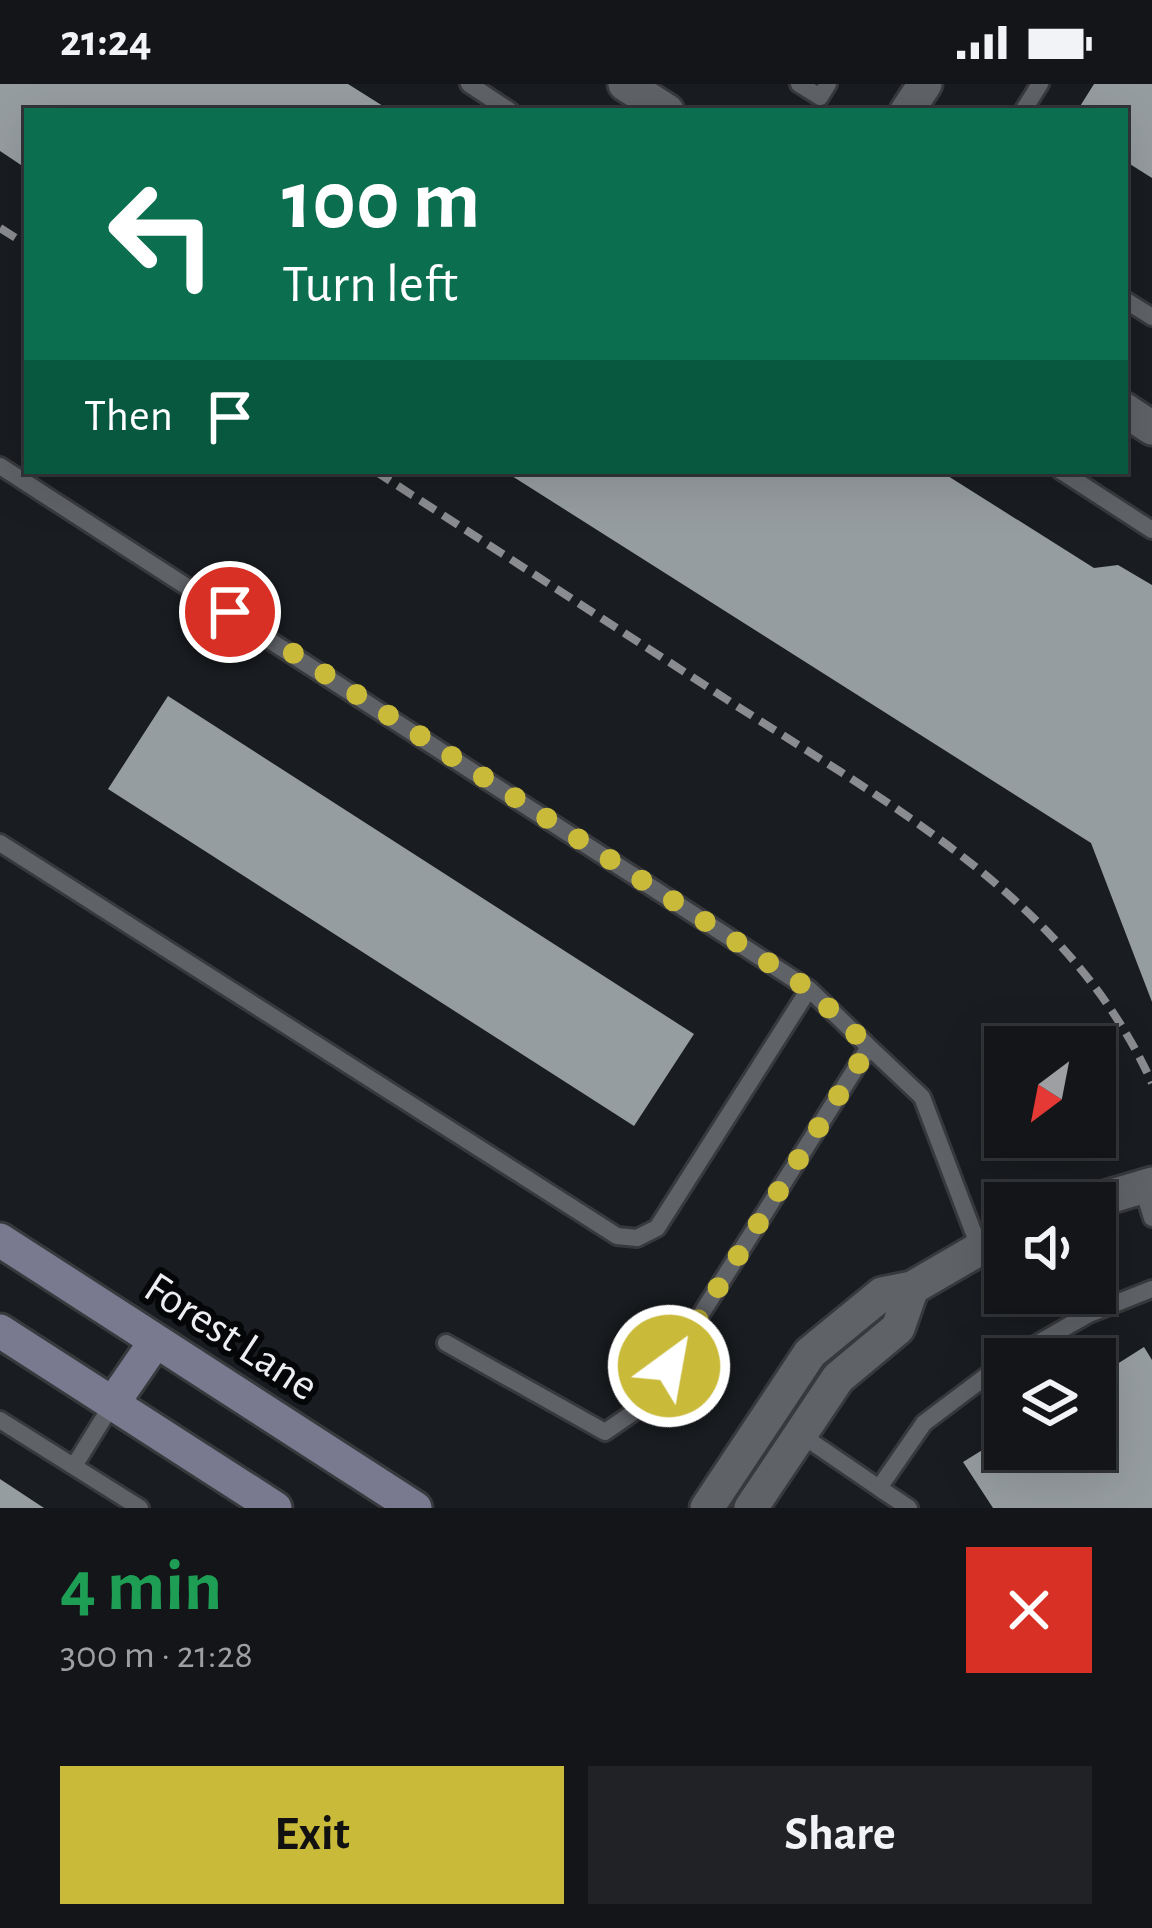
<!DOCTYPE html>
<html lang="en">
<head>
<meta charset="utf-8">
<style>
	body { margin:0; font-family:"Alegreya Sans",sans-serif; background:#202225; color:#f1f3f6; height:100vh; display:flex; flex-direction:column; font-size:45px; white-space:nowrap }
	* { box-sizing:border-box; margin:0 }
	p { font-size:39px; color:#9d9fa2 }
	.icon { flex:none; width:66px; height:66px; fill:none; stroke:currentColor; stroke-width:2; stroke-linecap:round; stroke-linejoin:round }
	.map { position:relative; height:1424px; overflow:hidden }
	.sheet { display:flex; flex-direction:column; background:#131518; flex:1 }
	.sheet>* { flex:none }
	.top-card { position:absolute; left:24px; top:24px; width:1104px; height:366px; border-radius:0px; box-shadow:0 12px 48px #0002,0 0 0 3px #323437; background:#0b6e4f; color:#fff; overflow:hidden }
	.needle { width:78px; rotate:212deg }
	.fabs { position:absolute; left:984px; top:942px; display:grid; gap:24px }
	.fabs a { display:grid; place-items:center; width:132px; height:132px; border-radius:0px; background:#131518; box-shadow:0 12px 48px #0002,0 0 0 3px #323437; font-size:60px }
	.pin { position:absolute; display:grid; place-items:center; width:102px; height:102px; color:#fff; margin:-51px; border:6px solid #fff; border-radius:50%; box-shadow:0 3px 12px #0007 }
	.me { position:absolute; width:132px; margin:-66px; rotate:32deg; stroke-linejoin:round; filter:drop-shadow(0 0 9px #0008) }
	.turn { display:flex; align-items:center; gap:42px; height:252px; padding:0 60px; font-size:54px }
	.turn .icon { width:156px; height:156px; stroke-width:2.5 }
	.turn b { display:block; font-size:84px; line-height:102px }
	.then { display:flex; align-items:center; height:114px; padding:0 60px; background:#0003; gap:24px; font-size:45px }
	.round { display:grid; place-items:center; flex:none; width:126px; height:126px; border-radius:0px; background:#202225 }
	.headline { display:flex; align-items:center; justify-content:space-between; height:204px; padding:0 60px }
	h1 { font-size:72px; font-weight:700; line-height:90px; color:#1e9e55 }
	.button { display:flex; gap:24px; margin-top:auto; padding:24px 60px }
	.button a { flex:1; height:138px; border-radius:0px; background:#c9ba3a; color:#111; font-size:48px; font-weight:700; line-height:138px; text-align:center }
	.button a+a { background:#202225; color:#f1f3f6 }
	.status { display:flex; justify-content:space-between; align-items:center; height:84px; padding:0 60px; background:#131518; direction:ltr }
	.status svg { height:33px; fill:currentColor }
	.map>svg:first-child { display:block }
	.building { fill:#969da0 }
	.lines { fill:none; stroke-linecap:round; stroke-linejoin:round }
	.service-casing { stroke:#38393c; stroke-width:22 }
	.minor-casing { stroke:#38393c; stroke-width:39 }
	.tertiary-casing { stroke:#38393c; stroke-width:39 }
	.secondary-casing { stroke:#38393c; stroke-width:39 }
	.service { stroke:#5f6267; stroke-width:16 }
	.minor { stroke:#5f6267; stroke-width:33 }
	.tertiary { stroke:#5f6267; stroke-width:33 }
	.secondary { stroke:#797990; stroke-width:33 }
	.rail { stroke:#8a8c90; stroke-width:8; stroke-dasharray:18 9; stroke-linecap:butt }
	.route { stroke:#c9ba3a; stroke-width:21; stroke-dasharray:0 37.8 }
	.labels { text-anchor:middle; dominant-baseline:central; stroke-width:12; stroke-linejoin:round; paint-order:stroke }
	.street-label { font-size:45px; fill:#eceef1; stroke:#050608 }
</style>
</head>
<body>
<div class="status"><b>21:24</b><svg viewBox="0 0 49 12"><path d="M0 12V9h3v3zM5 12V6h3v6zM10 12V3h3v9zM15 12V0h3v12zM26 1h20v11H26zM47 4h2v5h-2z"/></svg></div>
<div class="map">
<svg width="1152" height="1424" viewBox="0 0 1152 1424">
	<rect width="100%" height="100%" fill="#191c20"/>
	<!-- building -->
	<path class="building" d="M 0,0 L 348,0 L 391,27 L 27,27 L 27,85 L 0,67 Z
		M 1094,0 L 1152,0 L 1152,94 L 1125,77 L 1125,27 L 1077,27 Z
		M 504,387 L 940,387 L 1094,484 L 1118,481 L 1152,501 L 1152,918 L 1091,759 Z
		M 168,612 L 694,950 L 634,1042 L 108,705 Z
		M 1144,1263 L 1152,1276 L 1152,1424 L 993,1424 L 963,1378 L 1005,1352 L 1005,1365 L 1095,1365 L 1095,1294 Z
		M 0,1395 L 44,1424 L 0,1424 Z"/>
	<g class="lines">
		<defs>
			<path id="service" d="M 469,0 L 510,27
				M 799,0 L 820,13 L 828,0
				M 1023,27 L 1040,0
				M 1125,216 L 1152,233
				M 0,382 L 809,905 L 869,963
				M 1061,387 L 1152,446
				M 0,759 L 617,1152 L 637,1154 L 657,1144 L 809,905
				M 1142,1102 L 1152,1134
				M 446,1259 L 605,1348 L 644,1321 L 869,963 L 922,1013 L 979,1163
				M 1010,1275 L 1089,1230 L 1152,1205
				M 0,1336 L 140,1424
				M 800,1350 L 879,1404 L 924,1339 L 1005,1278
				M 74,1382 L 113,1319
				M 879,1404 L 909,1424"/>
			<path id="minor" d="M 625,0 L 667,27
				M 907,27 L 925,0
				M 1125,326 L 1152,344"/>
			<path id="tertiary" d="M 1088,1119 L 1152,1100
				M 707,1424 L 810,1269 L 882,1210 L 912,1204 L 1005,1150
				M 751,1424 L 838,1294 L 898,1244 L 912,1204"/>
			<path id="secondary" d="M 0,1156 L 415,1424
				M 0,1247 L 275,1424
				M 113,1319 L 155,1258"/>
		</defs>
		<!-- service casing -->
		<use href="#service" class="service-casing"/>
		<!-- minor casing -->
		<use href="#minor" class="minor-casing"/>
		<!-- tertiary casing -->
		<use href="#tertiary" class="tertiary-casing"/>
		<!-- secondary casing -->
		<use href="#secondary" class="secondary-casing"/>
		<!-- service -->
		<use href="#service" class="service"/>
		<!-- minor -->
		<use href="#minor" class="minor"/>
		<!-- tertiary -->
		<use href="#tertiary" class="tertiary"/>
		<!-- secondary -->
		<use href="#secondary" class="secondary"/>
		<!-- rail -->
		<path class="rail" d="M 0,144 L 27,161
			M 375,387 C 492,463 609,539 726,615 C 888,720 1069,815 1152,999"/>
	</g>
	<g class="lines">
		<!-- route -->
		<path class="route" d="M 230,528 L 809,905 L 869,963 L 669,1282"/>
	</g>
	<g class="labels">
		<!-- street labels -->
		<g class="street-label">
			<text transform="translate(231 1253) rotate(33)">Forest Lane</text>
		</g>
	</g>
</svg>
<div class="fabs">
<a><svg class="needle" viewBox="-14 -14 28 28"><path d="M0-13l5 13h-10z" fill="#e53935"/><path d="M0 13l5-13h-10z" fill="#9d9fa2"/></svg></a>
<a><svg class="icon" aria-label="sound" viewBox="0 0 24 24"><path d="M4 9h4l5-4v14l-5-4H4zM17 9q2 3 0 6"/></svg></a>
<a><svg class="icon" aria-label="layers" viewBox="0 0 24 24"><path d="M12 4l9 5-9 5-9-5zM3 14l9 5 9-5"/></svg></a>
</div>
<div class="pin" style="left:230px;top:528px;background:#d93025"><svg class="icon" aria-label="arrive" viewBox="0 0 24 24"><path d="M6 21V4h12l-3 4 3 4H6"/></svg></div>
<svg class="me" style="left:669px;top:1282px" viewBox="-20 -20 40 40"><circle r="17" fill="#c9ba3a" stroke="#fff" stroke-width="3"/><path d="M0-11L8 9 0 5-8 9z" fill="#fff"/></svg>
<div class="top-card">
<div class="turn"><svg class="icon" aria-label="left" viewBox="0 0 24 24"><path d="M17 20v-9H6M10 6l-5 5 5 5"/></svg><div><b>100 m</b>Turn left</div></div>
<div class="then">Then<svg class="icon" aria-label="arrive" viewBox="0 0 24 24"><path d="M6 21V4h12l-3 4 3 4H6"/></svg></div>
</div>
</div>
<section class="sheet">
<div class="headline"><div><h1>4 min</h1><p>300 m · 21:28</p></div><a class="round" style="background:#d93025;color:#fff"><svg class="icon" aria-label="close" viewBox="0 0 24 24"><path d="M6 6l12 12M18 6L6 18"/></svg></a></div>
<div class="button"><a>Exit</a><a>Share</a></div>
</section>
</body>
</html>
